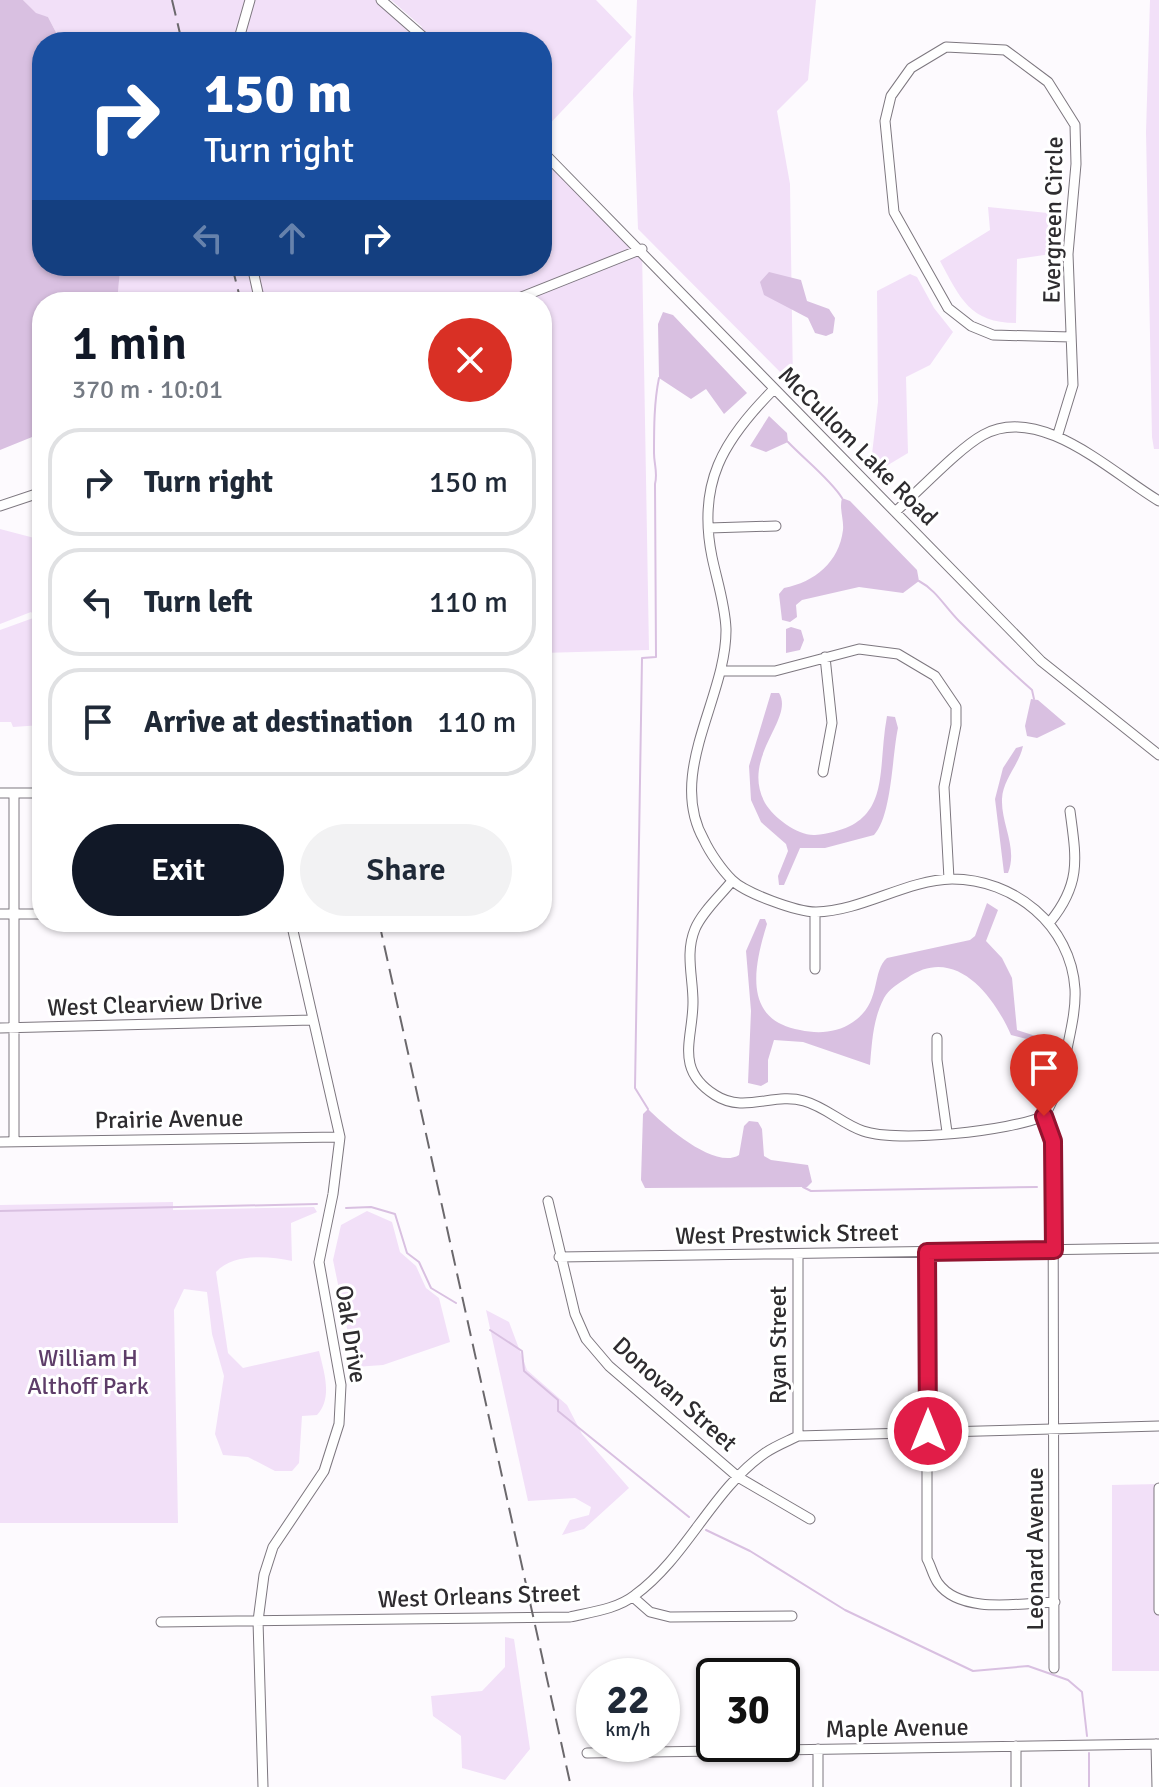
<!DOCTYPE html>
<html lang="en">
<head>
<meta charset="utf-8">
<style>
	body { margin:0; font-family:Signika,sans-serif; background:#f2f2f3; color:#1f2937; height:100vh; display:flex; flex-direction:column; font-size:30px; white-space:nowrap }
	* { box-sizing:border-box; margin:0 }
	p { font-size:26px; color:#747a83 }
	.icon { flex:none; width:44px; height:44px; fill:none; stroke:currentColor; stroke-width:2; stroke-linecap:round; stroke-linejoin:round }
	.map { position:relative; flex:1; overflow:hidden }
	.side { position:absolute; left:32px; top:292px; width:520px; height:640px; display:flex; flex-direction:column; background:#fff; border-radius:32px; box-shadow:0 2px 6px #0004 }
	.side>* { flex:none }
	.guide { position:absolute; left:32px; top:32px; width:520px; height:244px; border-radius:32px; box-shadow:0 2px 6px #0004; background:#1a4fa0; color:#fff; overflow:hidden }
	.speed { position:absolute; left:576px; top:1658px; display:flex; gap:16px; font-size:40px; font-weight:700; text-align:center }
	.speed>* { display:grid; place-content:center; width:104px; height:104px; border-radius:50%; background:#fff; box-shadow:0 2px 6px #0004; line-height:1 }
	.speed small { font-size:20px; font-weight:400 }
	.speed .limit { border:4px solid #111; border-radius:12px; background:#fff; color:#111 }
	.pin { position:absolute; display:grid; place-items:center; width:68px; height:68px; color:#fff; margin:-82px -34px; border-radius:50% 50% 50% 0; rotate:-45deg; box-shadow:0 0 8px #0007 }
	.pin .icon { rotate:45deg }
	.me { position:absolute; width:88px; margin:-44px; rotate:0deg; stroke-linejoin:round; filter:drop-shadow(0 0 6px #0008) }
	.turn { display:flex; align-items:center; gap:28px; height:168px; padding:0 40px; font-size:36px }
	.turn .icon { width:104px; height:104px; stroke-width:2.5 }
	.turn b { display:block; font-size:56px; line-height:68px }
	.lanes { display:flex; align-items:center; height:76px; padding:0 40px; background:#0003; justify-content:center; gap:40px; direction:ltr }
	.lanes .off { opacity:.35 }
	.round { display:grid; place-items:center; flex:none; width:84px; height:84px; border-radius:42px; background:#f2f2f3 }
	.summary { display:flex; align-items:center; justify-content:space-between; height:136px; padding:0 40px }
	h1 { font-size:48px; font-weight:600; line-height:60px; color:#111827 }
	.action { display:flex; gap:16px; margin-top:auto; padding:16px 40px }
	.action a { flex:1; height:92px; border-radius:48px; background:#111827; color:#fff; font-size:32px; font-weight:600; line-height:92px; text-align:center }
	.action a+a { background:#f2f2f3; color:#1f2937 }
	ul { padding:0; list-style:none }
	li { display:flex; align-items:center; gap:24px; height:108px; margin:0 16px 12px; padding:0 24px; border:4px solid #e0e1e3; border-radius:32px }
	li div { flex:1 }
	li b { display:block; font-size:30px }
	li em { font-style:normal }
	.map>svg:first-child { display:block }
	.green { fill:#f2e0f8 }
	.water { fill:#d9c0e1 }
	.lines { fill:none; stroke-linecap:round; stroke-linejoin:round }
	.stream { stroke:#d9c0e1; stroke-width:2 }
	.minor-casing { stroke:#7d777f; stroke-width:11 }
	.minor { stroke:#fff; stroke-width:9 }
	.rail { stroke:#6b686c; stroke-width:2; stroke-dasharray:16 8; stroke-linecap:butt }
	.route-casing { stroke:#92132f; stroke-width:20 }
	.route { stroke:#e11d48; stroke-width:14 }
	.labels { text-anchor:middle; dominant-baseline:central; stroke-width:6; stroke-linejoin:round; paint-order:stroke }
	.street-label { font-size:24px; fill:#2e2c2f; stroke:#fff }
	.park-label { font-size:24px; fill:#5e3d69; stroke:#fff }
</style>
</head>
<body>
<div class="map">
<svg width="1159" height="1787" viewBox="0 0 1159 1787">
	<rect width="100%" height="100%" fill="#fdfafe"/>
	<!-- green -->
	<path class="green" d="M 23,0 L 381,0 L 418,32 L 422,27 L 391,0 L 596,0 L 632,37 L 542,132 L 542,42 L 61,42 L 48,17 L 36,14 Z
		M 637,0 L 816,0 L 808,80 L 777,111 L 790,184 L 793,385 L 638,229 L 633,94 Z
		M 1150,0 L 1159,0 L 1159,449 L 1154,449 L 1152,437 L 1146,132 Z
		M 542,151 L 642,249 L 649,650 L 542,653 L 542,302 L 117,302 L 120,266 L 542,266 Z
		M 988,207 L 1057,214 L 1051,254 L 1017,259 L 1016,323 C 970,323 960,298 940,261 L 990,230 Z
		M 910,274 L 917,277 L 934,308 L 953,332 L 930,365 L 906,377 L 908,453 L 888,465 L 883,476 L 871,463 L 878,402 L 877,291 Z
		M 0,529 L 42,540 L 42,725 L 13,727 L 11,722 L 0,722 L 0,630 L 36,617 L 31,612 L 0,624 Z
		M 173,1202 L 173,1210 L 314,1207 L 317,1212 L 291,1223 L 292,1261 C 268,1256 234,1253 216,1272 L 228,1353 L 243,1368 L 319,1351 C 324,1372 333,1398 317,1415 L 302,1416 L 299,1463 L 292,1471 L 275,1471 L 248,1457 L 223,1455 L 215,1434 L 224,1376 L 212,1334 L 207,1292 L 184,1289 L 174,1310 L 178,1523 L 0,1523 L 0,1205 Z
		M 367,1211 L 392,1222 L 400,1252 L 416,1266 L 426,1288 L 439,1298 L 450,1342 L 383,1365 L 355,1367 L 333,1260 L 341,1225 Z
		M 486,1310 L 509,1322 L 527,1370 L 567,1405 L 582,1434 L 629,1488 L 584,1529 L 562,1535 L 570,1520 L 589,1515 L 591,1507 L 575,1498 L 528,1501 Z
		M 1159,1484 L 1159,1671 L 1112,1671 L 1112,1485 Z
		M 505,1637 L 514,1639 L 530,1749 L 505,1780 L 462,1768 L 461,1736 L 433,1716 L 431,1696 L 482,1691 L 505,1667 Z"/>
	<!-- water -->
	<path class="water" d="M 0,0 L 23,0 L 36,13 L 48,17 L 61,42 L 42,42 L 42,266 L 120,266 L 120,270 L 117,302 L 42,302 L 42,433 L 0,450 Z
		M 769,272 L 801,280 L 807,301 L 829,309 L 835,318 L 833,333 L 826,336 L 815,333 L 808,318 L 764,295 L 760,282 Z
		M 663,312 L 673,315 L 747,393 L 724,414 L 706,389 L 691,399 L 659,378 L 658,324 Z
		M 769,416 L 787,433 L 788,442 L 766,452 L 750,446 Z
		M 842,498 L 850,501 L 917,570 L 919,581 L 903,593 L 859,587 L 802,600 L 796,605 L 797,617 L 790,622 L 782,620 L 779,594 L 784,588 C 815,582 839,562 843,530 C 844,519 839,509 842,498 Z
		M 791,627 L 801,630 L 804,640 L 800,650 L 786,653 L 786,629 Z
		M 771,693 L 779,693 C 795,719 740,757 765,803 C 774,818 798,836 815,835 C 894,827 876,775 887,716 L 895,717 L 898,728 C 892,755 892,816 874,835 L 825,848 L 800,848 L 784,885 L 779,885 L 778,876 L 788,851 L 786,844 L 761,822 L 751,800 L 749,766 Z
		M 1031,699 L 1038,700 L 1066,724 L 1037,738 L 1027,736 L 1025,726 Z
		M 1023,746 C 1019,765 1003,779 1002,799 C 1001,824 1018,848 1008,873 L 1004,873 L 995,799 L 1003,768 L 1016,748 Z
		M 987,903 L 998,910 L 986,941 L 1002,958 L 1012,978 L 1017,1030 L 1051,1041 L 1050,1045 L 1011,1035 C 994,996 955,944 907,978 C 899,983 889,989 884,998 C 873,1019 872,1042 870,1065 L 803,1042 L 774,1040 L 768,1060 L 768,1082 L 761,1086 L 748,1083 L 751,1011 L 746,951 L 760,919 L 765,919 L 767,924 C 754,966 742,1020 800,1030 C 818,1034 837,1033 853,1022 C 882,1003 871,972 887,958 L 970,940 L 975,936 Z
		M 648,1109 C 665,1126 715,1170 739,1155 L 744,1126 L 749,1121 L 758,1122 L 762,1129 L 764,1156 L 771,1160 L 808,1165 L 812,1182 L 807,1187 L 645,1188 L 641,1180 L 643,1114 Z"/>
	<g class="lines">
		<!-- stream -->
		<path class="stream" d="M 788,442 C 803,458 831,480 842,498
			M 919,581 C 936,590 945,607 959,621 C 983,645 1007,668 1032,690 L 1034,699
			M 648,1109 L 635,1088 L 642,658 L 656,657 L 655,484 C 658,472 654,465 654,453 C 654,429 654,402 659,378
			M 803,1187 L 811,1191 L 1037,1187
			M 346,1208 L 371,1207 L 395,1214 L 407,1253 L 419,1262 L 431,1288 L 456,1303
			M 0,1211 L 317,1204
			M 490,1330 L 522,1351 L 524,1371 L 558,1400 L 558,1411 L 689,1517
			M 706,1530 L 750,1551 L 845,1610 L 973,1671 L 1028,1666 L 1068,1680 L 1082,1692 L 1087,1736
			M 1089,1787 L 1089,1753"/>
		<defs>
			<path id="minor" d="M 381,0 L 429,42
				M 238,42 L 250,0
				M 542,151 L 1041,661 L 1159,755
				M 252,266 L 260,302
				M 509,302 L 642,249
				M 773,390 C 723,441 697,483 712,557 C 717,581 725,604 726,629 C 727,697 666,773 704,840 C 710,853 722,870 732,880 C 745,893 797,912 816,912 C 862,911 906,880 952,879 C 1014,879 1071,925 1075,989 C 1076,1009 1071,1029 1067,1049 C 1062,1074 1058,1094 1044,1116
				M 1058,434 L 1073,385 L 1068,254 L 1076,164 L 1075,125 L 1048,82 L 1005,50 L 946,47 L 911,68 L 891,96 L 885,121 L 894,212 L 948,308 L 971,326 L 993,335 L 1071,337
				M 0,506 L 42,492
				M 895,512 C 918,492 959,448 983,435 C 1040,403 1112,473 1159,501
				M 709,528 L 776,526
				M 723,671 L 775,671 L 859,649 L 898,654 L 935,676 L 956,707 L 956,725 L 944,787 L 949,879
				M 823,772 L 832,723 L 825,657
				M 0,793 L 42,793
				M 732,881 C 720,896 702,912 695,929 C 685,953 693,977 693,1002 C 693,1039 674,1069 715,1095 C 744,1114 774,1092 804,1101 C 826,1107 842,1124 863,1131 C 898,1143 1010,1131 1044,1116
				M 0,914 L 42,914
				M 1050,922 C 1082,883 1076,857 1070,811
				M 815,969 L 815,912
				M 0,1028 L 312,1020
				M 937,1038 L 937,1060 L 947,1132
				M 1044,1116 L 1053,1141 L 1054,1668
				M 14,1141 L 14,793
				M 0,1142 L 340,1137
				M 548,1201 L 575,1314 L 586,1339 L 609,1366 L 738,1477 L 810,1519
				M 927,1252 L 927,1559 C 931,1566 933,1576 938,1583 C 961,1615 1021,1603 1055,1602
				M 559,1257 L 1159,1248
				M 798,1436 L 798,1255
				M 1159,1488 L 1159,1610
				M 633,1597 L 650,1612 L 670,1617 L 792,1616
				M 161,1622 L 570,1617 C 592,1612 617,1609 635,1595 C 687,1557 712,1490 765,1453 C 775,1446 788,1441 798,1436 L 1159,1426
				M 1156,1744 L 1157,1787
				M 1016,1746 L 1016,1787
				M 818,1749 L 818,1787
				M 587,1753 L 1159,1744
				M 263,1787 L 258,1621 L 264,1575 L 273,1547 L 324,1471 L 339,1424 L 341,1385 L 319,1262 L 333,1194 L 340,1137 L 291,922"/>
		</defs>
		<!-- minor casing -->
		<use href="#minor" class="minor-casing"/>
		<!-- minor -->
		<use href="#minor" class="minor"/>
		<!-- rail -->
		<path class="rail" d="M 172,0 L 182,42
			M 232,266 L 241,302
			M 379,922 L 571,1787"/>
	</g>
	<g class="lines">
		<defs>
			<path id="route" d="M 928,1431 L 927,1252 L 1054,1250 L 1053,1141 L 1044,1116"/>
		</defs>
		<!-- route casing -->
		<use href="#route" class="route-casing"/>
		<!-- route -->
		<use href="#route" class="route"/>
	</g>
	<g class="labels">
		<!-- street labels -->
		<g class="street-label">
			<text transform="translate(1053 220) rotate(-89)">Evergreen Circle</text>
			<text transform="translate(858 446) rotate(45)">McCullom Lake Road</text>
			<text transform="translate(155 1004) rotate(-2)">West Clearview Drive</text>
			<text transform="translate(169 1119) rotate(-1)">Prairie Avenue</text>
			<text transform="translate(787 1234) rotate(-1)">West Prestwick Street</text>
			<text transform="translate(351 1334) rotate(81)">Oak Drive</text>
			<text transform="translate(778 1345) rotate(-90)">Ryan Street</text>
			<text transform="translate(675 1394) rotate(42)">Donovan Street</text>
			<text transform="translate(1035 1549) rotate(-90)">Leonard Avenue</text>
			<text transform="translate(479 1596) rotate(-2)">West Orleans Street</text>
			<text transform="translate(897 1728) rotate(-1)">Maple Avenue</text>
		</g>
		<!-- park labels -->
		<g class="park-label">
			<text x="88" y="1358">William H<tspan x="88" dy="28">Althoff Park</tspan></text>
		</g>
	</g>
</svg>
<div class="speed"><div>22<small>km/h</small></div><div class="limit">30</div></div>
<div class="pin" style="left:1044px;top:1116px;background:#d93025"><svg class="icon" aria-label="arrive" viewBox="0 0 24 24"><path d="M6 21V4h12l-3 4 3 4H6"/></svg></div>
<svg class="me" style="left:928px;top:1431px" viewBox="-20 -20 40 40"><circle r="17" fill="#e11d48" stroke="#fff" stroke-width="3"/><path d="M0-11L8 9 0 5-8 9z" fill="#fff"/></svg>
<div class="guide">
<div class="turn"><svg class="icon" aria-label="right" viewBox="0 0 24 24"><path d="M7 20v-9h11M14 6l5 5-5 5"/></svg><div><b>150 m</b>Turn right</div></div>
<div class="lanes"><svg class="icon off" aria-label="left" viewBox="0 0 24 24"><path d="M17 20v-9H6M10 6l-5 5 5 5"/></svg><svg class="icon off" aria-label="ahead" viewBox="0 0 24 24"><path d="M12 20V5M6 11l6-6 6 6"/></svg><svg class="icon" aria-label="right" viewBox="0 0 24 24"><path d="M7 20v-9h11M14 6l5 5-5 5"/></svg></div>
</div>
<section class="side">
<div class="summary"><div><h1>1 min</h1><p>370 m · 10:01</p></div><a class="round" style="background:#d93025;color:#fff"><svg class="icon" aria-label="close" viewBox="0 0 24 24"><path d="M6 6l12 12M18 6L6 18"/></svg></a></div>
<ul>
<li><svg class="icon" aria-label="right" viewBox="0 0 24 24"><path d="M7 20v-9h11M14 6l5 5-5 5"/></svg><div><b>Turn right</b></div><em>150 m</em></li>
<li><svg class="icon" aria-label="left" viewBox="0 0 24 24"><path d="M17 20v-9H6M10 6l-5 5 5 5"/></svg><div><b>Turn left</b></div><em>110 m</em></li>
<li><svg class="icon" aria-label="arrive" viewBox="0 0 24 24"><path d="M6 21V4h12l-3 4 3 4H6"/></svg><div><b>Arrive at destination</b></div><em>110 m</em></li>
</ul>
<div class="action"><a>Exit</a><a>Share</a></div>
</section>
</div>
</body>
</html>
